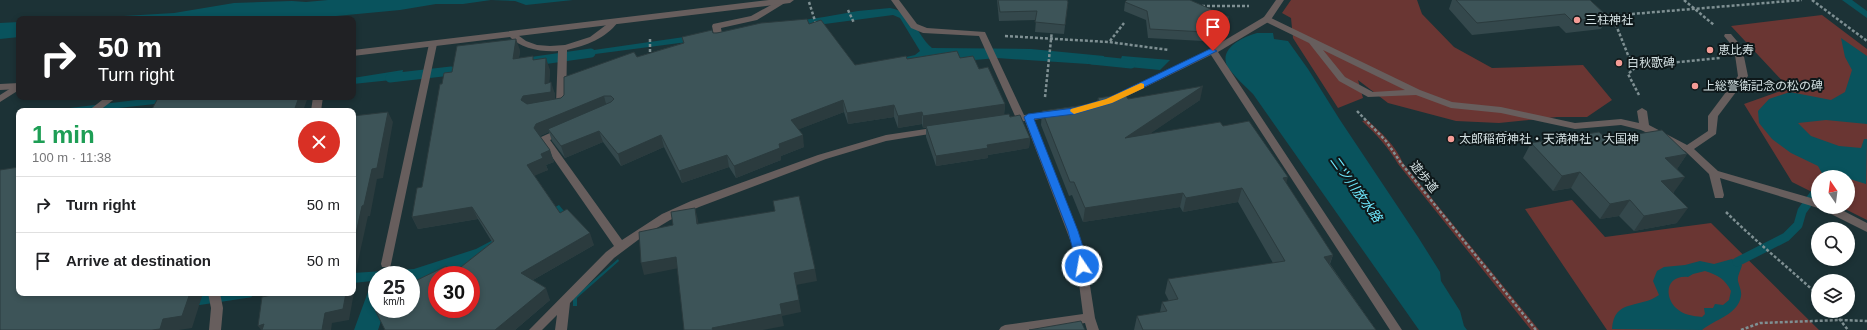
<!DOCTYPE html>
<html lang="en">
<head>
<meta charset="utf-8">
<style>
	body { margin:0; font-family:Arial,"Noto Sans JP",sans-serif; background:#f6f6f6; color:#202124; height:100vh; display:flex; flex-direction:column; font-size:15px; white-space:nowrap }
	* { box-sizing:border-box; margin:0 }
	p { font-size:13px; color:#757577 }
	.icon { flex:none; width:22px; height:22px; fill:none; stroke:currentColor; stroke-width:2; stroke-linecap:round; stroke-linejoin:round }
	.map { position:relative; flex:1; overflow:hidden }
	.panel { position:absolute; left:16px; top:108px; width:340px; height:188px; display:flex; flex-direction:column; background:#fff; border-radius:8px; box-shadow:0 2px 6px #0003 }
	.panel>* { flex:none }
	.guide { position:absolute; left:16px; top:16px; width:340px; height:84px; border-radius:8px; box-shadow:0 2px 6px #0003; background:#202124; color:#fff; overflow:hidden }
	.needle { width:26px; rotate:346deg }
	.buttons { position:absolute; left:1811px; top:170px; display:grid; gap:8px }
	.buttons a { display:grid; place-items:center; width:44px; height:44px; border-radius:50%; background:#fff; box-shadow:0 2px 6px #0003; font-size:20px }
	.speed { position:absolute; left:368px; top:266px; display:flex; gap:8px; font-size:20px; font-weight:700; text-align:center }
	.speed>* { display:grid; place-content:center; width:52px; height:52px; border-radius:50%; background:#fff; box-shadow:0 2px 6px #0003; line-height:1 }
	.speed small { font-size:10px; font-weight:400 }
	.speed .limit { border:6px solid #d22; background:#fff; color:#111 }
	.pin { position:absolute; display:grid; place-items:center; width:34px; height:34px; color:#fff; margin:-41px -17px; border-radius:50% 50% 50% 0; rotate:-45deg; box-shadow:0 0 4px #0007 }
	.pin .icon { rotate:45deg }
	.me { position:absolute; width:44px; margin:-22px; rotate:348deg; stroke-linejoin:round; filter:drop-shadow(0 0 3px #0008) }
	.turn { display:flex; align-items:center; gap:14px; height:84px; padding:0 16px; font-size:18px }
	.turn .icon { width:52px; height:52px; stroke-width:2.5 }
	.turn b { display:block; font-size:28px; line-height:34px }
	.round { display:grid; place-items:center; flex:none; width:42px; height:42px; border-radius:21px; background:#f6f6f6 }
	.headline { display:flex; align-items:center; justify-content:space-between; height:68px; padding:0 16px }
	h1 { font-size:24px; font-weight:600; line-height:30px; color:#1e9e55 }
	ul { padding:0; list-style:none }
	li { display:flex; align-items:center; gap:12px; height:56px; padding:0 16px; border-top:1px solid #e0e0e0 }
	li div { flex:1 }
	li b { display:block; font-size:15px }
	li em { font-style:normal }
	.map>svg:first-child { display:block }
	.green { fill:#6a3633 }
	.water { fill:#09535d; fill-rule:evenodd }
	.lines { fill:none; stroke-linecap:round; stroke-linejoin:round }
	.stream { stroke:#09535d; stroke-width:9 }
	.path { stroke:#7f9093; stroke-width:2.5; stroke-dasharray:3 2; stroke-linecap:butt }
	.service { fill:#675e5d; fill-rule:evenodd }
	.minor { fill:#675e5d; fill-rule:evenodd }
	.wall { fill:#34484c }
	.shaded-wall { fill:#2b3b3e }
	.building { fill:#3d5458; stroke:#2b3b3e; fill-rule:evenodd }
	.route { fill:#1a73e8; stroke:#114b97 }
	.slow { fill:#f59e0b }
	.poi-dot { fill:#f59c96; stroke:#0e181a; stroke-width:1.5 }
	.labels { text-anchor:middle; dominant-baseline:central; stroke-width:4; stroke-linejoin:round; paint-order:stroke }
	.poi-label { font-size:12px; fill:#d4e1e3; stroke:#0e181a; text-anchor:start }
	.street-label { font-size:12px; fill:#d4e1e3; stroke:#0e181a }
	.water-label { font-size:13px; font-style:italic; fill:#6feaff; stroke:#0e181a }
</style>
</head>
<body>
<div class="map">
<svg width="1867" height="330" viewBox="0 0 1867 330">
	<rect width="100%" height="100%" fill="#1c3236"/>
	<!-- green -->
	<path class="green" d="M 1291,0 L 1417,0 L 1422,14 L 1454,47 L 1492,68 L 1583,65 L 1612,100 L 1587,117 L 1557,117 L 1499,123 L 1456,121 L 1388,103 L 1358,80 L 1363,98 L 1338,108 L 1293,38 L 1291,18 L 1282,13 Z
		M 1822,15 L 1867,49 L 1867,220 L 1841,207 L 1848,207 L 1848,177 L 1818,177 L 1818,195 L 1792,182 L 1744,104 L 1789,88 L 1731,26 Z
		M 1367,120 C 1382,133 1395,145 1403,163 L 1539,330 L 1531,330 L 1398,164 C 1388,147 1376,134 1362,121 Z
		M 1572,200 L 1605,237 L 1711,223 L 1819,330 L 1607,330 L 1525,209 Z"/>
	<!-- water -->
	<path class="water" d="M 328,0 L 573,0 L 526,5 L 515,1 L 491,0 L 463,4 L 436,4 L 400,10 L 315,18 L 73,19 L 174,13 L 234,3 L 292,1 L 306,2 Z
		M 1842,0 L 1852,0 L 1867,11 L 1867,18 Z
		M 890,8 C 916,13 914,32 932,48 L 1031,49 L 1104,56 L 1103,65 L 997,58 L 929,64 L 880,63 L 915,55 L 920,51 L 900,18 L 893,15 L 580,56 L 580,52 L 824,17 L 858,11 Z
		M 19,22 L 19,37 L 0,39 L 0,23 Z
		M 1257,33 L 1273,33 L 1274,39 L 1288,41 L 1308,69 L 1340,120 L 1418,237 L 1440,272 L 1441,281 L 1460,311 L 1464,326 L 1467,330 L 1419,330 L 1253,94 C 1245,86 1236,78 1229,69 C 1216,50 1242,37 1257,33 Z
		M 1841,38 L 1867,56 L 1867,124 L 1826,120 L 1798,123 L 1811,136 L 1839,146 L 1861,148 L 1864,139 L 1867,139 L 1866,184 L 1840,176 L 1824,177 L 1818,166 L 1791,153 L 1772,139 L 1759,123 L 1758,111 L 1769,99 L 1790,92 L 1831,100 L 1845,92 L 1852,70 L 1845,57 Z
		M 1122,56 L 1170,60 L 1160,70 L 1118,66 Z
		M 403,70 L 401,79 L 353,84 L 353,78 Z
		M 161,97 L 219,97 L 91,111 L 45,111 Z
		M 559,205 L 568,216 L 456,275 L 452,273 L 437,275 L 411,292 L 411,275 L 377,275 L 377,309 L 385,309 L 378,330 L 354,330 L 372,281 L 353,283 L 353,273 L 414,269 L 476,249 Z
		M 618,259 L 619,261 L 577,298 L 577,306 L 573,306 L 573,298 Z
		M 1732,259 L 1742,265 C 1741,270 1737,276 1738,281 C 1739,286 1742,291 1741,296 C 1738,315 1715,319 1702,330 L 1612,329 C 1614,298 1640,309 1659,295 L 1653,281 L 1657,271 L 1664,267 L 1685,265 L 1700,261 L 1714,264 ZM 1705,271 C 1718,275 1725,279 1731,291 L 1729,300 L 1723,305 L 1715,304 L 1713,308 L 1704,308 L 1705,314 L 1702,317 C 1693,316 1683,315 1676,308 C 1663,295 1667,275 1688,277 L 1693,274 Z"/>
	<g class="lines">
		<!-- stream -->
		<path class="stream" d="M 1092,60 L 1131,64
			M 535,61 L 591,53
			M 390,78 L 451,71
			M 1737,262 L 1786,237 L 1798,225 L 1802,211 L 1818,189
			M 189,302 L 249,293"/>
		<!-- path -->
		<path class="path" d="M 1684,0 L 1714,25
			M 1812,0 L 1867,41
			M 809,2 L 816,24
			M 1202,6 L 1249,6
			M 848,10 L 854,23
			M 1612,15 L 1628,55 L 1637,66 L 1628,74 L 1639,95
			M 1607,16 L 1802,0
			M 1005,36 L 1109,42 L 1169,50
			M 650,39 L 650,52
			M 1110,41 L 1124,23
			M 1637,66 L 1720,58
			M 1045,97 L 1052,30
			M 1357,111 L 1386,141 L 1401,163 L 1536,330
			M 1469,136 L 1509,132
			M 1726,212 C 1755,241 1788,267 1818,295
			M 1833,311 L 1848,330
			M 1741,330 L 1760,323 L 1841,320 L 1867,321"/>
		<!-- service -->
		<path class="service" d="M 780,0 L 788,1 L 757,20 L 721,28 L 723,40 L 719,43 L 715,40 L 712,26 L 713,24 L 751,16 Z
			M 1267,16 L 1420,90 L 1452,102 L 1501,107 L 1575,123 L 1621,119 L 1639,123 L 1637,111 L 1642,108 L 1647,111 L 1649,125 L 1687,145 L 1708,131 L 1708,116 L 1738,76 L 1734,48 L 1724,36 L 1725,34 L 1731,34 L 1742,47 L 1748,76 L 1718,116 L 1716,134 L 1694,149 L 1718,171 L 1818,200 L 1818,207 L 1821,207 L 1818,208 L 1720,178 L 1724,195 L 1723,198 L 1715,198 L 1709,174 L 1685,151 L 1641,130 L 1621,125 L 1575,129 L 1501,113 L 1451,108 L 1416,95 L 1368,97 L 1339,81 L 1309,43 L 1264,21 L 1263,19 L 1264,17 ZM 1323,50 L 1405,90 L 1373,92 L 1345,77 Z
			M 614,19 L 618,22 C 605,39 587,45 567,50 L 566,107 L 561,110 L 555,109 L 553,107 L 556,104 L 558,51 C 541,52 520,49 508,35 L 509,33 L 515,33 L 526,41 L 537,45 L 550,46 L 565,45 L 590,37 Z
			M 433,41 L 437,44 L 391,264 L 390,267 L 382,267 L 381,264 L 429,44 Z
			M 19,83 L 19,90 L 0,102 L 0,95 Z
			M 106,97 L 117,97 L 99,111 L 88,111 Z
			M 313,97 L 323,97 L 321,111 L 311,111 Z
			M 1822,207 L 1836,207 L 1867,223 L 1867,232 L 1823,210 Z"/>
		<!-- minor -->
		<path class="minor" d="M 769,0 L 794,0 L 790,3 L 353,56 L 353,50 Z
			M 891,0 L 899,0 L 917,24 L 927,28 L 985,32 L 1024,115 L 1057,112 L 1059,114 L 1057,116 L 1034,120 L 1085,253 L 1095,318 L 1099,330 L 1087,330 L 1085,323 L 1038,330 L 999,330 L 1001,327 L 1005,325 L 1083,314 L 1075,253 L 1025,121 L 1008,123 L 1003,120 L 1005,118 L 1015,116 L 979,36 L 923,33 L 911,28 Z
			M 1276,0 L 1284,0 L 1270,21 L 1218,52 L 1402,330 L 1390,330 L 1211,55 L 1117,101 L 1114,102 L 1109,99 L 1111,97 L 1210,49 L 1264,17 Z
			M 19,83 L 19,89 L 0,90 L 0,84 Z
			M 939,127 L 942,128 L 944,130 L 942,132 L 886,141 L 826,159 L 699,207 L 670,220 L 642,237 L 614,258 L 570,303 L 567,330 L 555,330 L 557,315 L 542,330 L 529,330 L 606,252 L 614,246 L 541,141 L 539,139 L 541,137 L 559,129 L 565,129 L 567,131 L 565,133 L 550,140 L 622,240 L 662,214 L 691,201 L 818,155 L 886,135 Z
			M 208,293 L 220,293 L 223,308 L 221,330 L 209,330 L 211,308 Z"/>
	</g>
	<!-- wall -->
	<path class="wall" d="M 997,0 L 1067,0 L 1068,2 L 1064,34 L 1035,32 L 1036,20 L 999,21 Z
		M 1452,0 L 1590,0 L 1608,17 L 1601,29 L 1566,33 L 1559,26 L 1472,35 L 1449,9 Z
		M 1125,2 L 1229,17 L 1227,26 L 1203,41 L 1148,38 L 1146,20 L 1124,11 Z
		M 809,24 L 855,65 L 907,59 L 960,58 L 979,69 L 1005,104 L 1004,115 L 1010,117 L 1030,138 L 1029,148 L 988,155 L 988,158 L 936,166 L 926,137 L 926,128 L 923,128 L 922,124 L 898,128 L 894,117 L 848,124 L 844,112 L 799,129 L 804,147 L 781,156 L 781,160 L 736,178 L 729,167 L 682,183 L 664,147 L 621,166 L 603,142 L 565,158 L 552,141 L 549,132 L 540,136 L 540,137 L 550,150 L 554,162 L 546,165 L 548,170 L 534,175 L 560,213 L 594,245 L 533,280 L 550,300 L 515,330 L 385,330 L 452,274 L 492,242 L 478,219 L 418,229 L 412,217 L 422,187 L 442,84 L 452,72 L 520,50 L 519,58 L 534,60 L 550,70 L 549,82 L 555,94 L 555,99 L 561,98 L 637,57 L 683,43 L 682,37 L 713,33 Z
		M 1098,98 L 1200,100 L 1149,134 L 1223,126 L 1286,183 L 1333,255 L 1330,264 L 1376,330 L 1134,330 L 1137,316 L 1160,312 L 1162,302 L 1169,301 L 1165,293 L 1168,279 L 1273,263 L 1238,202 L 1183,212 L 1180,207 L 1083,222 L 1072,195 L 1069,196 L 1041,125 L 1042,111 L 1097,103 Z
		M 1607,139 L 1687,154 L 1677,169 L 1674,192 L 1673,193 L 1677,223 L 1634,231 L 1619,216 L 1600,219 L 1571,188 L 1553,191 L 1523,158 L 1531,143 Z"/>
	<!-- shaded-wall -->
	<path class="shaded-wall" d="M 1229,17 L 1227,26 L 1203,41 L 1205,32 Z
		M 516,39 L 520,50 L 517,71 L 513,59 Z
		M 546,58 L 550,70 L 549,92 L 551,82 L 555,94 L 555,104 L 527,108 L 521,100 L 523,96 L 545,84 Z
		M 1203,86 L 1200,100 L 1123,152 L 1125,138 Z
		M 604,96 L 607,108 L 548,129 L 549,132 L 540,136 L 538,140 L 534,128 L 536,124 Z
		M 299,97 L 308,97 L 303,111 L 294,111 Z
		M 843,100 L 844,112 L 792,132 L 791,120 Z
		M 1005,104 L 1004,116 L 923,128 L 923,116 Z
		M 894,105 L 894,117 L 848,124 L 847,113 Z
		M 388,112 L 393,122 L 383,178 L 377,179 L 370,216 L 368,216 L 353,284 L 355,287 L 349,320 L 332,323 L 331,330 L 322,330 L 325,313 L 346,293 L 353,293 L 353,247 L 362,206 Z
		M 922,112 L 922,124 L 898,128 L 898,116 Z
		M 599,131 L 603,142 L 565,158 L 561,146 Z
		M 661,135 L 664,147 L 621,166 L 618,154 Z
		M 803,135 L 804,147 L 781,156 L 781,160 L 736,178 L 734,166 L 779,144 Z
		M 1030,138 L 1029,148 L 988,155 L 988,158 L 936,166 L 936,156 L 987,145 Z
		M 550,150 L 554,162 L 546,165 L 548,170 L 532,177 L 527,165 L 541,154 Z
		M 1687,154 L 1677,169 L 1665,158 Z
		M 727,155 L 729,167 L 682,183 L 679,171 Z
		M 1580,172 L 1571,188 L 1553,191 L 1562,176 Z
		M 1288,177 L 1284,191 L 1283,178 Z
		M 1685,177 L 1674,192 L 1650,196 L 1661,181 Z
		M 1242,188 L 1238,202 L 1183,212 L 1186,198 Z
		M 1183,193 L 1180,207 L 1083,222 L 1085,208 Z
		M 1630,200 L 1619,216 L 1600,219 L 1610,204 Z
		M 472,207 L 478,219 L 418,229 L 412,217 Z
		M 695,208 L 698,220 L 700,236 L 697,224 Z
		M 1688,208 L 1677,223 L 1634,231 L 1644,216 Z
		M 590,233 L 594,245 L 526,284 L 521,273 Z
		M 1333,255 L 1327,269 L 1324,257 Z
		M 676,257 L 679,268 L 644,275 L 641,263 Z
		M 815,269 L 817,281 L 796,285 L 794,273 Z
		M 546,288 L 550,300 L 515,330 L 495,330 Z
		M 190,293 L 203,293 L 192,328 L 179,330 L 152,330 Z
		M 799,300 L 801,312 L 782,316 L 784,326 L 763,330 L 713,330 L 712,328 L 780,304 Z
		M 264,324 L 268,330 L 261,330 L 258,326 Z"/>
	<!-- building -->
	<path class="building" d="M 998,0 L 1067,0 L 1068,2 L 1065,25 L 1035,22 L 1037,11 L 1000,12 Z
		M 1127,0 L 1190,0 L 1229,17 L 1205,32 L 1150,29 L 1147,11 L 1125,2 Z
		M 1456,0 L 1590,0 L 1608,17 L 1572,21 L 1565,14 L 1477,23 Z
		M 807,19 L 809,24 L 821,20 L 855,65 L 906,56 L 907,59 L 957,51 L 960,58 L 973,56 L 979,69 L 988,67 L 1005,104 L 923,116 L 922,112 L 898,116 L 894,105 L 847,113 L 843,100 L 791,120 L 803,135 L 779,144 L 780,148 L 734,166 L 727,155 L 679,171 L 661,135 L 618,154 L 599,131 L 561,146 L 548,129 L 611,102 L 614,99 L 611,96 L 604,96 L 536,124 L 534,128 L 550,150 L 541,154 L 543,158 L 527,165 L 560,213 L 567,209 L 590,233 L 521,273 L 546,288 L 495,330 L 385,330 L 371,302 L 377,299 L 377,309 L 411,309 L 411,283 L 446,266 L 452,274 L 494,241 L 472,207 L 412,217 L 417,188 L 422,187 L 440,84 L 442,84 L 444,73 L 452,72 L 457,46 L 516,39 L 513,59 L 533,56 L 533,60 L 546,58 L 545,84 L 551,82 L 551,92 L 523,96 L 521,100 L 527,104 L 561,98 L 564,95 L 564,77 L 634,52 L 637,57 L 684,43 L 682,37 L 712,30 L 713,33 L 717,33 L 761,23 ZM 437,275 L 471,275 L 471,309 L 437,309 Z
		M 1203,86 L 1125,138 L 1220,122 L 1223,126 L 1249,121 L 1288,177 L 1283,178 L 1333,255 L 1324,257 L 1376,330 L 1143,330 L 1137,316 L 1167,311 L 1162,302 L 1178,299 L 1168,279 L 1285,261 L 1242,188 L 1186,198 L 1183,193 L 1085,208 L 1074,182 L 1070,182 L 1042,111 L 1100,103 L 1098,98 L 1125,94 L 1128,99 Z
		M 163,97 L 299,97 L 294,111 L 151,111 L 158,98 Z
		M 388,112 L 377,168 L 372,169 L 364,205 L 362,206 L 353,247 L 353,116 Z
		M 1009,114 L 1010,117 L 1020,115 L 1030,138 L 987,145 L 988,148 L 936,156 L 926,126 Z
		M 1662,130 L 1687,154 L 1665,158 L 1685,177 L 1661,181 L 1688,208 L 1644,216 L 1630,200 L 1610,204 L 1580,172 L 1562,176 L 1531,143 L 1599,132 L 1607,139 Z
		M 19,167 L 19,293 L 190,293 L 182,316 L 163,319 L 160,329 L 152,330 L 0,330 L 0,170 Z
		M 799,196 L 815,269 L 794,273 L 799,300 L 780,304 L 782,314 L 712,328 L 713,330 L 684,330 L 676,257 L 641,263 L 639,232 L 673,225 L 671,212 L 695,208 L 697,224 L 775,211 L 773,201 Z
		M 281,293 L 346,293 L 343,309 L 325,313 L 322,330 L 262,330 L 264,324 L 258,326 L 262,297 Z
		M 1081,321 L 1085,330 L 1029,330 Z"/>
	<!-- route -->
	<path class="route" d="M 1210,49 L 1213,49 L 1217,51 L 1112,103 L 1075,114 L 1034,119 L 1078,231 L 1085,253 L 1087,266 L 1082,270 L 1078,269 L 1068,231 L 1024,117 L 1028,114 L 1074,108 L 1106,99 Z"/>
	<!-- slow -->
	<path class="slow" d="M 1141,83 L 1144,84 L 1144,88 L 1112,103 L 1074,114 L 1070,111 L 1071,109 L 1106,99 Z"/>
	<!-- markers -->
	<g class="poi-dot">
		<circle cx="1577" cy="20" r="4"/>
		<circle cx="1710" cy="50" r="4"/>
		<circle cx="1619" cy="63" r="4"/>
		<circle cx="1695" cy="86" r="4"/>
		<circle cx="1451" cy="139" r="4"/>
	</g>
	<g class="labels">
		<!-- poi labels -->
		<g class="poi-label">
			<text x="1585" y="20">三柱神社</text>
			<text x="1718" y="50">恵比寿</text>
			<text x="1627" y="63">白秋歌碑</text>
			<text x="1703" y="86">上総警衛記念の松の碑</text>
			<text x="1459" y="139">太郎稲荷神社・天満神社・大国神</text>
		</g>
		<!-- street labels -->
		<g class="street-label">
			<text transform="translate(1424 177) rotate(51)">遊歩道</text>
		</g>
		<!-- water labels -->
		<g class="water-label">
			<text transform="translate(1356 189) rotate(54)">二ツ川放水路</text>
		</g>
	</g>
</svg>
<div class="buttons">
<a><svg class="needle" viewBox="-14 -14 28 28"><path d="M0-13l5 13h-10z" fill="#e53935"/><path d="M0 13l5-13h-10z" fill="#757577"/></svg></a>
<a><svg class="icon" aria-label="search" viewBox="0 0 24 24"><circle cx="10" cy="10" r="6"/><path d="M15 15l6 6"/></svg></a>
<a><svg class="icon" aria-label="layers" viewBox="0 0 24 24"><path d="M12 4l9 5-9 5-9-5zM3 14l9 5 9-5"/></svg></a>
</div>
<div class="speed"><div>25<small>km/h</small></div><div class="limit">30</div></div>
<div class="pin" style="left:1213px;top:51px;background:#d93025"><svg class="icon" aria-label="arrive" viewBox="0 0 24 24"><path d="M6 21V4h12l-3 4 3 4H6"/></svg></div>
<svg class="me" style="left:1082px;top:266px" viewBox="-20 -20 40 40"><circle r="17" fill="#1a73e8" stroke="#fff" stroke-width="3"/><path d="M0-11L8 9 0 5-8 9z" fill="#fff"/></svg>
<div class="guide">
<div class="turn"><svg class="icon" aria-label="right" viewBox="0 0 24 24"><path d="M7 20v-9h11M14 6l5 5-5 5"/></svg><div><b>50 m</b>Turn right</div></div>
</div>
<section class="panel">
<div class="headline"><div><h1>1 min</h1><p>100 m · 11:38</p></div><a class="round" style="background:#d93025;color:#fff"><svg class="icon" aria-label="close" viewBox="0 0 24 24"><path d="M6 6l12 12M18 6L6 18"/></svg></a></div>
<ul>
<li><svg class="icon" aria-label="right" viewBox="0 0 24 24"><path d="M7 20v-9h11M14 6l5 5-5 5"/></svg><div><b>Turn right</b></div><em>50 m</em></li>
<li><svg class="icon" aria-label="arrive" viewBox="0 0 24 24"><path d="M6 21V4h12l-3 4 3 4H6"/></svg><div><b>Arrive at destination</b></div><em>50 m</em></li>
</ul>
</section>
</div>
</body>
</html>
